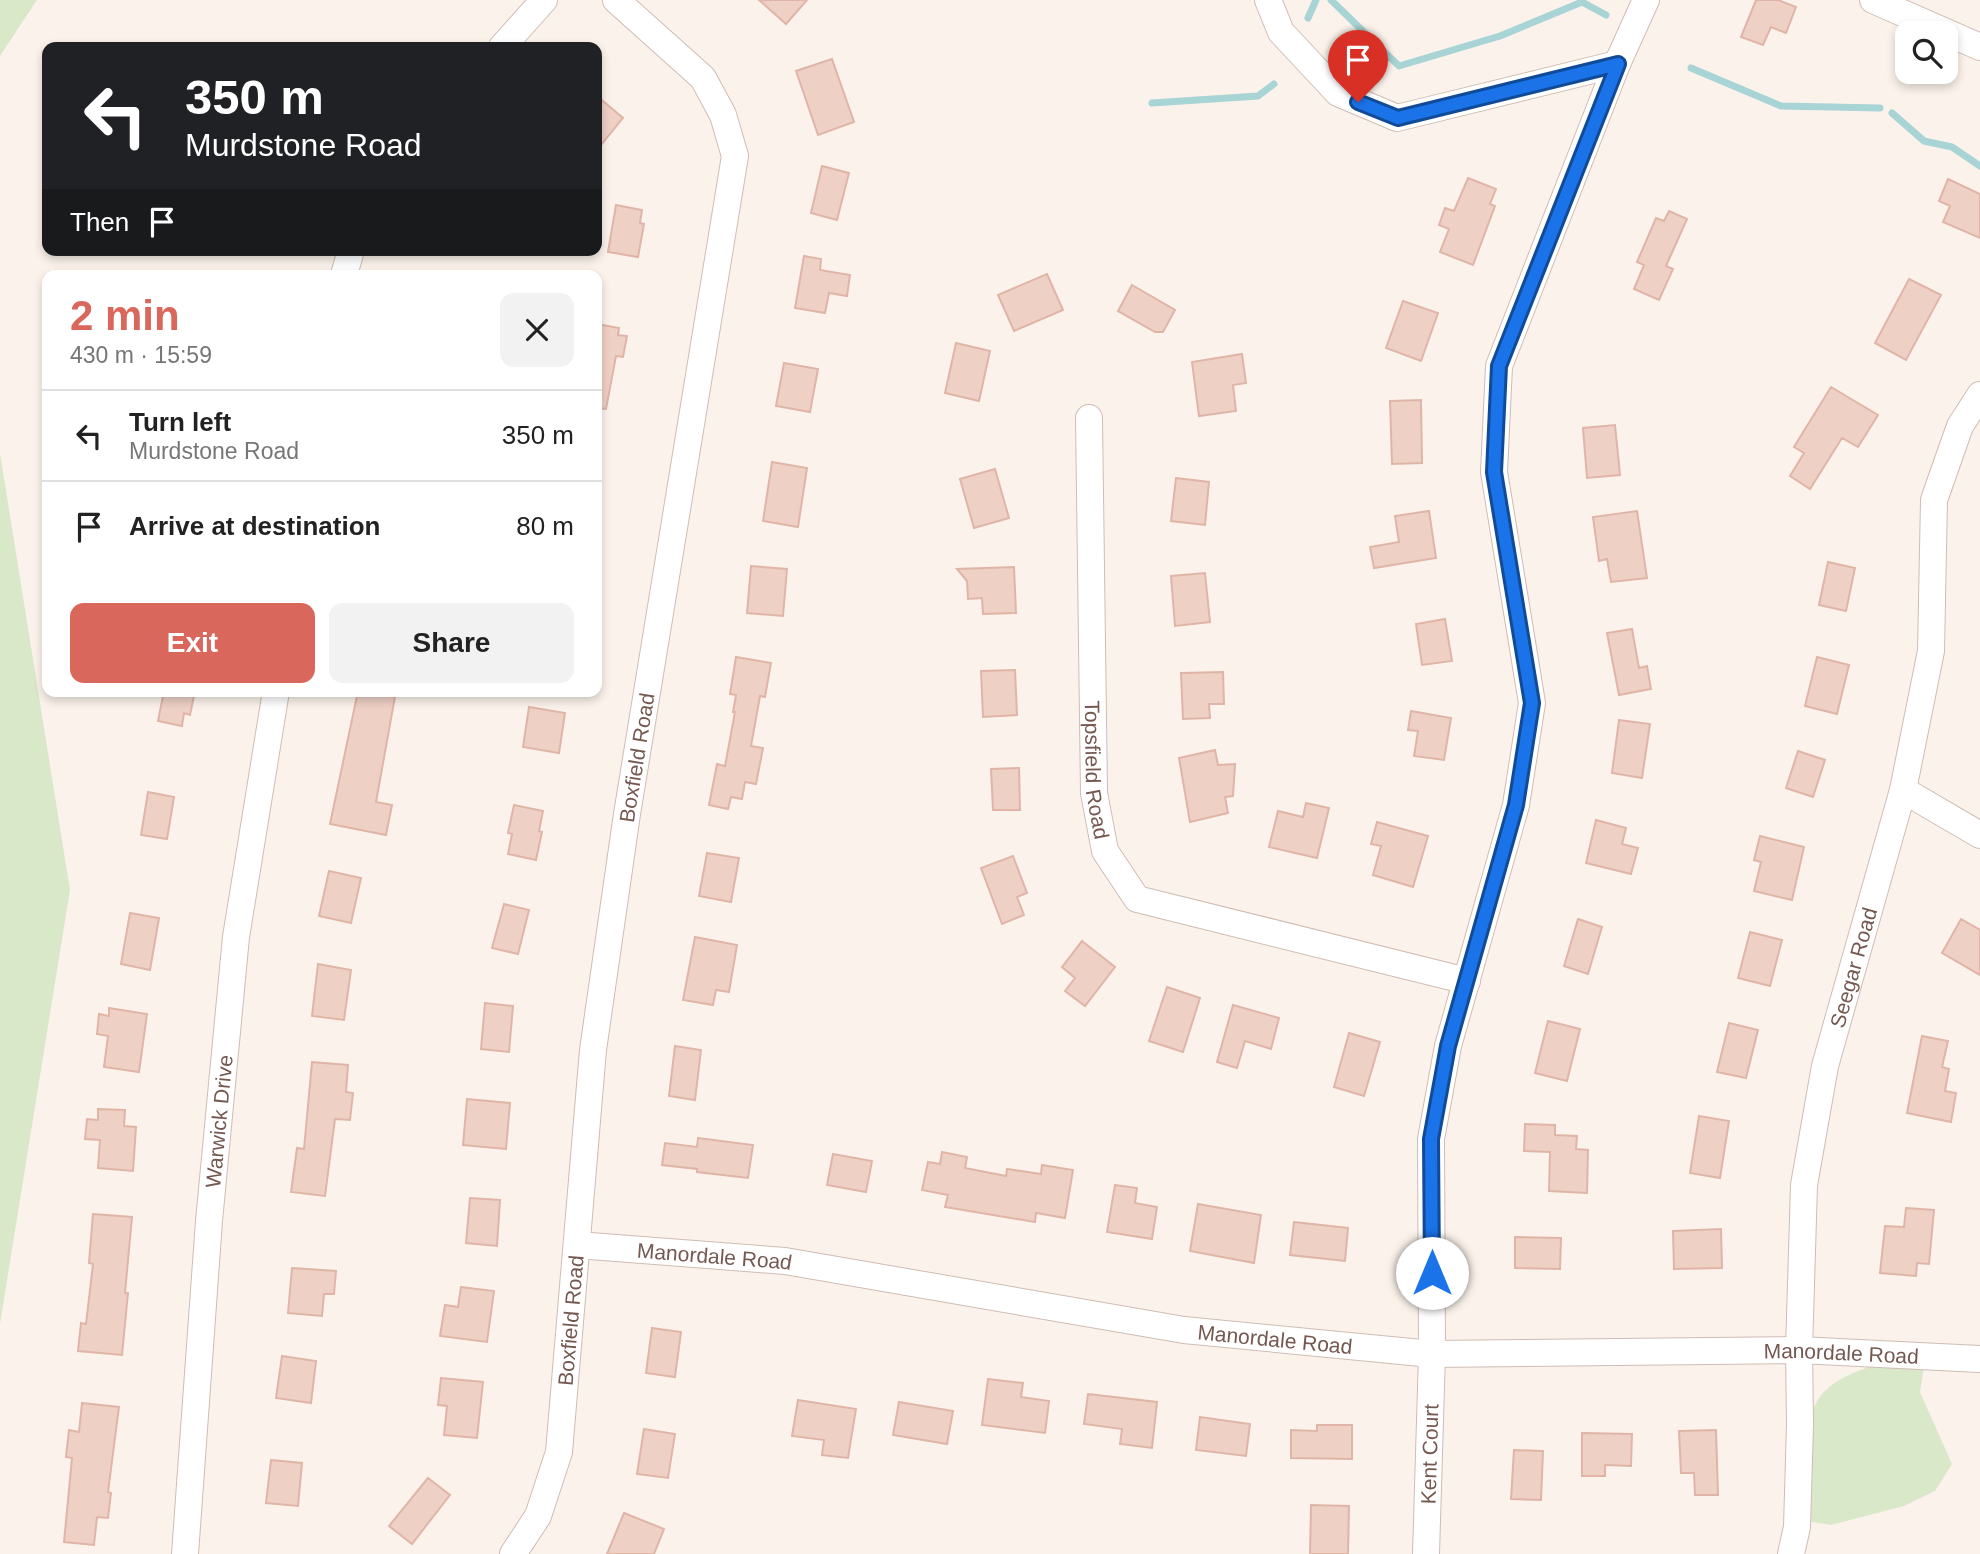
<!DOCTYPE html>
<html lang="en">
<head>
<meta charset="utf-8">
<style>
	body { margin:0; font-family:Helvetica,sans-serif; background:#f2f2f2; color:#222; height:100vh; display:flex; flex-direction:column; font-size:26px; white-space:nowrap }
	* { box-sizing:border-box; margin:0 }
	p { font-size:23px; color:#767676 }
	.icon { flex:none; width:38px; height:38px; fill:none; stroke:currentColor; stroke-width:2; stroke-linecap:round; stroke-linejoin:round }
	.map { position:relative; flex:1; overflow:hidden }
	.panel { position:absolute; left:42px; top:270px; width:560px; height:427px; display:flex; flex-direction:column; background:#fff; border-radius:14px; box-shadow:0 4px 10px #0003 }
	.panel>* { flex:none }
	.banner { position:absolute; left:42px; top:42px; width:560px; height:214px; border-radius:14px; box-shadow:0 4px 10px #0003; background:#202124; color:#fff; overflow:hidden }
	.controls { position:absolute; left:1895px; top:21px; display:grid; gap:14px }
	.controls a { display:grid; place-items:center; width:63px; height:63px; border-radius:14px; background:#fff; box-shadow:0 4px 10px #0003; font-size:35px }
	.pin { position:absolute; display:grid; place-items:center; width:60px; height:60px; color:#fff; margin:-72px -30px; border-radius:50% 50% 50% 0; rotate:-45deg; box-shadow:0 0 7px #0007 }
	.pin .icon { rotate:45deg }
	.me { position:absolute; width:77px; margin:-38px; rotate:0deg; stroke-linejoin:round; filter:drop-shadow(0 0 5px #0008) }
	.turn { display:flex; align-items:center; gap:24px; height:147px; padding:0 28px; font-size:32px }
	.turn .icon { width:91px; height:91px; stroke-width:2.5 }
	.turn b { display:block; font-size:49px; line-height:60px }
	.then { display:flex; align-items:center; height:66px; padding:0 28px; background:#0003; gap:14px; font-size:26px }
	.round { display:grid; place-items:center; flex:none; width:74px; height:74px; border-radius:14px; background:#f2f2f2 }
	.headline { display:flex; align-items:center; justify-content:space-between; height:119px; padding:0 28px }
	h1 { font-size:42px; font-weight:700; line-height:52px; color:#da675b }
	.cta { display:flex; gap:14px; margin-top:auto; padding:14px 28px }
	.cta a { flex:1; height:80px; border-radius:14px; background:#da675b; color:#fff; font-size:28px; font-weight:700; line-height:80px; text-align:center }
	.cta a+a { background:#f2f2f2; color:#222 }
	ul { padding:0; list-style:none }
	li { display:flex; align-items:center; gap:21px; height:91px; padding:0 28px; border-top:2px solid #e0e0e0 }
	li div { flex:1 }
	li b { display:block; font-size:26px }
	li em { font-style:normal }
	.map>svg:first-child { display:block }
	.green { fill:#dae8ca }
	.lines { fill:none; stroke-linecap:round; stroke-linejoin:round }
	.stream { stroke:#a8d4d5; stroke-width:7 }
	.building { fill:#eed0c5; stroke:#e0b5a7; stroke-width:2 }
	.street-casing { stroke:#cfbcb4; stroke-width:28 }
	.street { stroke:#fff; stroke-width:26 }
	.route-casing { stroke:#114b97; stroke-width:18 }
	.route { stroke:#1a73e8; stroke-width:12 }
	.labels { text-anchor:middle; dominant-baseline:central; stroke-width:7; stroke-linejoin:round; paint-order:stroke }
	.street-label { font-size:21px; fill:#755850; stroke:#fef7f1 }
</style>
</head>
<body>
<div class="map">
<svg width="1980" height="1554" viewBox="0 0 1980 1554">
	<rect width="100%" height="100%" fill="#fbf3eb"/>
	<!-- green -->
	<path class="green" d="M 0,0 L 37,0 L 0,56 Z
		M 0,453 L 70,890 L 0,1324 Z
		M 1869,1367 L 1924,1367 L 1920,1392 L 1952,1464 L 1935,1491 L 1904,1506 L 1831,1525 L 1806,1521 C 1807,1491 1803,1427 1816,1403 C 1827,1383 1849,1374 1869,1367 Z"/>
	<g class="lines">
		<!-- stream -->
		<path class="stream" d="M 1331,0 L 1399,66 L 1500,36 L 1582,2 L 1606,15
			M 1308,18 L 1316,0
			M 1691,68 L 1781,106 L 1880,108
			M 1152,103 L 1258,96 L 1274,84
			M 1892,113 L 1924,141 L 1952,147 L 1980,166"/>
	</g>
	<!-- building -->
	<path class="building" d="M 759,0 L 807,0 L 786,24 Z
		M 1756,0 L 1778,0 L 1796,7 L 1786,33 L 1771,27 L 1763,45 L 1741,37 Z
		M 832,59 L 854,122 L 818,135 L 796,71 Z
		M 597,96 L 623,118 L 597,150 Z
		M 822,166 L 849,173 L 837,220 L 811,213 Z
		M 1468,178 L 1496,189 L 1490,204 L 1495,206 L 1473,265 L 1440,252 L 1449,229 L 1439,225 L 1445,208 L 1454,211 Z
		M 1948,179 L 1980,194 L 1980,238 L 1943,222 L 1950,206 L 1939,201 Z
		M 616,205 L 642,210 L 640,223 L 644,224 L 638,257 L 608,252 Z
		M 1669,211 L 1687,219 L 1666,266 L 1673,269 L 1659,300 L 1634,289 L 1644,265 L 1637,262 L 1656,218 L 1664,221 Z
		M 804,256 L 821,259 L 820,270 L 850,275 L 847,296 L 829,293 L 825,313 L 795,308 Z
		M 1047,274 L 1063,310 L 1014,331 L 998,295 Z
		M 1909,279 L 1941,295 L 1906,360 L 1875,343 Z
		M 1132,285 L 1175,310 L 1163,332 L 1155,332 L 1118,311 Z
		M 1403,301 L 1438,313 L 1421,361 L 1386,348 Z
		M 597,324 L 619,328 L 618,335 L 627,336 L 623,357 L 616,356 L 606,409 L 597,408 Z
		M 956,343 L 990,351 L 979,401 L 945,393 Z
		M 1242,354 L 1246,383 L 1233,385 L 1236,411 L 1199,416 L 1192,362 Z
		M 784,363 L 818,369 L 810,412 L 776,406 Z
		M 1831,387 L 1878,415 L 1858,447 L 1842,438 L 1810,489 L 1790,476 L 1804,453 L 1794,447 Z
		M 1421,400 L 1422,463 L 1392,464 L 1390,401 Z
		M 1615,425 L 1620,475 L 1587,478 L 1583,428 Z
		M 772,462 L 807,468 L 798,527 L 763,521 Z
		M 995,469 L 1009,518 L 974,528 L 960,479 Z
		M 1176,478 L 1209,482 L 1205,525 L 1171,521 Z
		M 1429,511 L 1436,558 L 1374,568 L 1370,547 L 1399,542 L 1395,516 Z
		M 1637,511 L 1647,578 L 1611,582 L 1607,559 L 1599,561 L 1593,517 Z
		M 1828,562 L 1855,568 L 1846,611 L 1819,605 Z
		M 751,566 L 787,569 L 783,616 L 747,613 Z
		M 1014,567 L 1016,613 L 983,614 L 982,598 L 968,599 L 967,581 L 957,569 Z
		M 1205,573 L 1210,622 L 1175,626 L 1171,576 Z
		M 1445,619 L 1452,661 L 1422,665 L 1416,624 Z
		M 1632,629 L 1639,668 L 1647,666 L 1651,689 L 1619,695 L 1607,633 Z
		M 736,657 L 771,663 L 765,697 L 760,696 L 751,746 L 763,748 L 756,784 L 745,782 L 742,799 L 731,797 L 728,809 L 709,805 L 717,764 L 725,766 L 735,712 L 733,712 L 736,695 L 730,694 Z
		M 1817,657 L 1849,665 L 1837,714 L 1805,706 Z
		M 1015,670 L 1017,715 L 983,717 L 981,671 Z
		M 1223,672 L 1224,704 L 1209,704 L 1210,718 L 1183,719 L 1181,673 Z
		M 164,691 L 195,691 L 190,715 L 184,713 L 182,726 L 158,721 Z
		M 358,691 L 396,691 L 376,802 L 392,805 L 386,835 L 330,824 Z
		M 529,707 L 565,713 L 559,753 L 523,747 Z
		M 1411,711 L 1451,718 L 1444,760 L 1414,756 L 1418,731 L 1408,730 Z
		M 1619,720 L 1650,724 L 1642,778 L 1612,773 Z
		M 1215,750 L 1218,765 L 1235,764 L 1233,796 L 1225,797 L 1228,813 L 1190,822 L 1179,758 Z
		M 1798,751 L 1825,760 L 1813,797 L 1786,788 Z
		M 1019,768 L 1020,810 L 993,810 L 991,769 Z
		M 148,792 L 174,797 L 167,839 L 141,835 Z
		M 1306,803 L 1329,808 L 1317,858 L 1269,847 L 1278,811 L 1303,817 Z
		M 514,805 L 543,811 L 539,831 L 542,832 L 536,860 L 508,854 L 512,834 L 508,833 Z
		M 1596,820 L 1626,828 L 1622,844 L 1638,848 L 1631,874 L 1586,863 Z
		M 1377,822 L 1428,836 L 1413,887 L 1373,875 L 1381,846 L 1371,844 Z
		M 1760,836 L 1804,847 L 1792,900 L 1754,891 L 1761,862 L 1754,860 Z
		M 707,853 L 739,858 L 731,902 L 699,896 Z
		M 1013,856 L 1027,893 L 1017,897 L 1024,915 L 1002,924 L 981,868 Z
		M 329,871 L 361,878 L 351,923 L 319,916 Z
		M 504,904 L 529,910 L 518,954 L 492,948 Z
		M 130,913 L 159,918 L 150,970 L 121,964 Z
		M 1578,919 L 1602,927 L 1588,974 L 1564,966 Z
		M 1961,919 L 1980,930 L 1980,975 L 1942,953 Z
		M 1750,932 L 1782,940 L 1770,986 L 1738,978 Z
		M 695,937 L 737,945 L 729,992 L 716,990 L 713,1005 L 683,1000 Z
		M 1082,941 L 1115,967 L 1085,1006 L 1065,991 L 1075,978 L 1062,967 Z
		M 318,964 L 351,970 L 344,1020 L 312,1016 Z
		M 1167,987 L 1200,998 L 1183,1052 L 1149,1041 Z
		M 485,1003 L 513,1006 L 509,1052 L 481,1049 Z
		M 1233,1005 L 1279,1018 L 1271,1049 L 1245,1041 L 1237,1068 L 1217,1062 Z
		M 109,1008 L 147,1014 L 139,1072 L 104,1067 L 108,1036 L 97,1034 L 99,1014 L 109,1016 Z
		M 1548,1021 L 1580,1029 L 1567,1081 L 1535,1073 Z
		M 1729,1023 L 1758,1030 L 1746,1078 L 1717,1072 Z
		M 1349,1033 L 1380,1042 L 1364,1096 L 1334,1087 Z
		M 1922,1036 L 1948,1041 L 1942,1067 L 1949,1069 L 1945,1091 L 1956,1093 L 1951,1122 L 1907,1113 Z
		M 675,1046 L 701,1050 L 695,1100 L 669,1096 Z
		M 312,1062 L 348,1065 L 346,1092 L 353,1093 L 350,1120 L 335,1119 L 325,1196 L 291,1192 L 297,1148 L 304,1149 Z
		M 467,1099 L 510,1103 L 506,1149 L 463,1145 Z
		M 98,1109 L 125,1110 L 124,1126 L 136,1127 L 133,1171 L 98,1168 L 100,1140 L 85,1139 L 87,1119 L 98,1120 Z
		M 1699,1116 L 1729,1121 L 1720,1178 L 1690,1173 Z
		M 1525,1124 L 1555,1125 L 1555,1135 L 1577,1136 L 1576,1149 L 1588,1150 L 1587,1193 L 1549,1191 L 1550,1152 L 1524,1151 Z
		M 698,1138 L 753,1145 L 748,1178 L 697,1172 L 697,1169 L 662,1165 L 665,1143 L 697,1147 Z
		M 942,1152 L 967,1157 L 965,1168 L 1006,1176 L 1007,1169 L 1041,1174 L 1042,1165 L 1073,1170 L 1065,1218 L 1036,1213 L 1035,1222 L 945,1207 L 948,1195 L 922,1190 L 928,1162 L 940,1164 Z
		M 833,1154 L 872,1161 L 866,1192 L 827,1185 Z
		M 1115,1185 L 1137,1188 L 1135,1203 L 1157,1207 L 1152,1239 L 1107,1232 Z
		M 470,1198 L 500,1200 L 497,1246 L 466,1243 Z
		M 1198,1204 L 1261,1215 L 1254,1263 L 1190,1251 Z
		M 1906,1208 L 1934,1210 L 1929,1264 L 1917,1263 L 1916,1276 L 1880,1273 L 1885,1226 L 1904,1227 Z
		M 93,1214 L 132,1217 L 125,1293 L 128,1293 L 122,1355 L 78,1351 L 81,1323 L 86,1324 L 93,1264 L 89,1263 Z
		M 1294,1222 L 1348,1228 L 1345,1261 L 1290,1255 Z
		M 1721,1229 L 1722,1268 L 1674,1269 L 1673,1231 Z
		M 1515,1237 L 1561,1238 L 1560,1269 L 1515,1268 Z
		M 292,1268 L 336,1271 L 334,1294 L 324,1294 L 322,1316 L 288,1313 Z
		M 461,1287 L 494,1291 L 487,1342 L 440,1336 L 445,1305 L 458,1307 Z
		M 652,1328 L 681,1332 L 675,1377 L 646,1373 Z
		M 282,1356 L 316,1361 L 311,1403 L 276,1398 Z
		M 441,1378 L 483,1382 L 477,1438 L 444,1435 L 447,1406 L 438,1405 Z
		M 988,1379 L 1023,1383 L 1021,1397 L 1049,1401 L 1045,1433 L 982,1425 Z
		M 1088,1394 L 1157,1402 L 1152,1448 L 1120,1444 L 1122,1429 L 1084,1424 Z
		M 798,1400 L 856,1409 L 848,1458 L 822,1455 L 824,1440 L 792,1436 Z
		M 899,1402 L 953,1411 L 947,1444 L 893,1435 Z
		M 82,1403 L 119,1407 L 108,1492 L 111,1493 L 108,1518 L 97,1517 L 94,1545 L 64,1542 L 72,1458 L 66,1457 L 69,1430 L 79,1432 Z
		M 1200,1417 L 1250,1424 L 1246,1456 L 1196,1450 Z
		M 1317,1425 L 1352,1425 L 1352,1459 L 1291,1458 L 1291,1430 L 1317,1431 Z
		M 644,1429 L 675,1434 L 668,1478 L 637,1474 Z
		M 1716,1430 L 1718,1495 L 1695,1495 L 1694,1473 L 1681,1473 L 1679,1431 Z
		M 1582,1433 L 1632,1434 L 1631,1466 L 1605,1465 L 1605,1476 L 1582,1476 Z
		M 1514,1450 L 1543,1451 L 1541,1500 L 1511,1499 Z
		M 271,1460 L 302,1463 L 298,1506 L 266,1503 Z
		M 428,1478 L 450,1495 L 412,1544 L 389,1526 Z
		M 1311,1505 L 1349,1506 L 1348,1554 L 1310,1554 Z
		M 624,1513 L 664,1529 L 654,1554 L 607,1554 Z"/>
	<g class="lines">
		<defs>
			<g id="street">
				<path d="M 1268,0 L 1281,32 L 1338,93 L 1397,118 L 1617,64"/>
				<path d="M 1873,0 L 1980,47"/>
				<path d="M 502,47 L 544,0"/>
				<path d="M 344,275 L 351,250"/>
				<path id="s1" d="M 1089,418 L 1094,793 L 1105,851 L 1137,899 L 1467,981"/>
				<path d="M 1903,790 L 1980,835"/>
				<path id="s2" d="M 577,1245 L 785,1261 L 1184,1330 L 1432,1354 L 1799,1350 L 1980,1359"/>
				<path id="s3" d="M 185,1554 L 209,1221 L 236,937 L 276,691"/>
				<path id="s4" d="M 513,1554 L 538,1516 L 559,1452 L 593,1050 L 627,814 L 735,156 L 723,115 L 703,78 L 616,0"/>
				<path id="s5" d="M 1426,1554 L 1432,1354 L 1431,1139 L 1448,1046 L 1516,805 L 1532,703 L 1494,472 L 1499,366 L 1617,64 L 1646,0"/>
				<path id="s6" d="M 1791,1554 L 1797,1527 L 1800,1424 L 1799,1350 L 1804,1185 L 1825,1066 L 1903,790 L 1931,651 L 1934,500 L 1960,426 L 1980,395"/>
			</g>
		</defs>
		<!-- street casing -->
		<use href="#street" class="street-casing"/>
		<!-- street -->
		<use href="#street" class="street"/>
	</g>
	<g class="lines">
		<defs>
			<path id="route" d="M 1358,102 L 1398,118 L 1618,64 L 1499,366 L 1494,472 L 1532,703 L 1516,805 L 1448,1046 L 1431,1139 L 1432,1273"/>
		</defs>
		<!-- route casing -->
		<use href="#route" class="route-casing"/>
		<!-- route -->
		<use href="#route" class="route"/>
	</g>
	<g class="labels">
		<!-- street labels -->
		<g class="street-label">
			<text stroke="none"><textPath href="#s4" startOffset="812">Boxfield Road</textPath></text>
			<text stroke="none"><textPath href="#s1" startOffset="352">Topsfield Road</textPath></text>
			<text stroke="none"><textPath href="#s6" startOffset="593">Seegar Road</textPath></text>
			<text stroke="none"><textPath href="#s3" startOffset="434">Warwick Drive</textPath></text>
			<text stroke="none"><textPath href="#s2" startOffset="138">Manordale Road</textPath></text>
			<text stroke="none"><textPath href="#s4" startOffset="245">Boxfield Road</textPath></text>
			<text stroke="none"><textPath href="#s2" startOffset="705">Manordale Road</textPath></text>
			<text stroke="none"><textPath href="#s2" startOffset="1272">Manordale Road</textPath></text>
			<text stroke="none"><textPath href="#s5" startOffset="100">Kent Court</textPath></text>
		</g>
	</g>
</svg>
<div class="controls">
<a><svg class="icon" aria-label="search" viewBox="0 0 24 24"><circle cx="10" cy="10" r="6"/><path d="M15 15l6 6"/></svg></a>
</div>
<div class="pin" style="left:1358px;top:102px;background:#d93025"><svg class="icon" aria-label="arrive" viewBox="0 0 24 24"><path d="M6 21V4h12l-3 4 3 4H6"/></svg></div>
<svg class="me" style="left:1432px;top:1273px" viewBox="-20 -20 40 40"><circle r="19" fill="#fff"/><path d="M0-13L10 11 0 6-10 11z" fill="#1a73e8"/></svg>
<div class="banner">
<div class="turn"><svg class="icon" aria-label="left" viewBox="0 0 24 24"><path d="M17 20v-9H6M10 6l-5 5 5 5"/></svg><div><b>350 m</b>Murdstone Road</div></div>
<div class="then">Then<svg class="icon" aria-label="arrive" viewBox="0 0 24 24"><path d="M6 21V4h12l-3 4 3 4H6"/></svg></div>
</div>
<section class="panel">
<div class="headline"><div><h1>2 min</h1><p>430 m · 15:59</p></div><a class="round"><svg class="icon" aria-label="close" viewBox="0 0 24 24"><path d="M6 6l12 12M18 6L6 18"/></svg></a></div>
<ul>
<li><svg class="icon" aria-label="left" viewBox="0 0 24 24"><path d="M17 20v-9H6M10 6l-5 5 5 5"/></svg><div><b>Turn left</b><p>Murdstone Road</p></div><em>350 m</em></li>
<li><svg class="icon" aria-label="arrive" viewBox="0 0 24 24"><path d="M6 21V4h12l-3 4 3 4H6"/></svg><div><b>Arrive at destination</b></div><em>80 m</em></li>
</ul>
<div class="cta"><a>Exit</a><a>Share</a></div>
</section>
</div>
</body>
</html>
